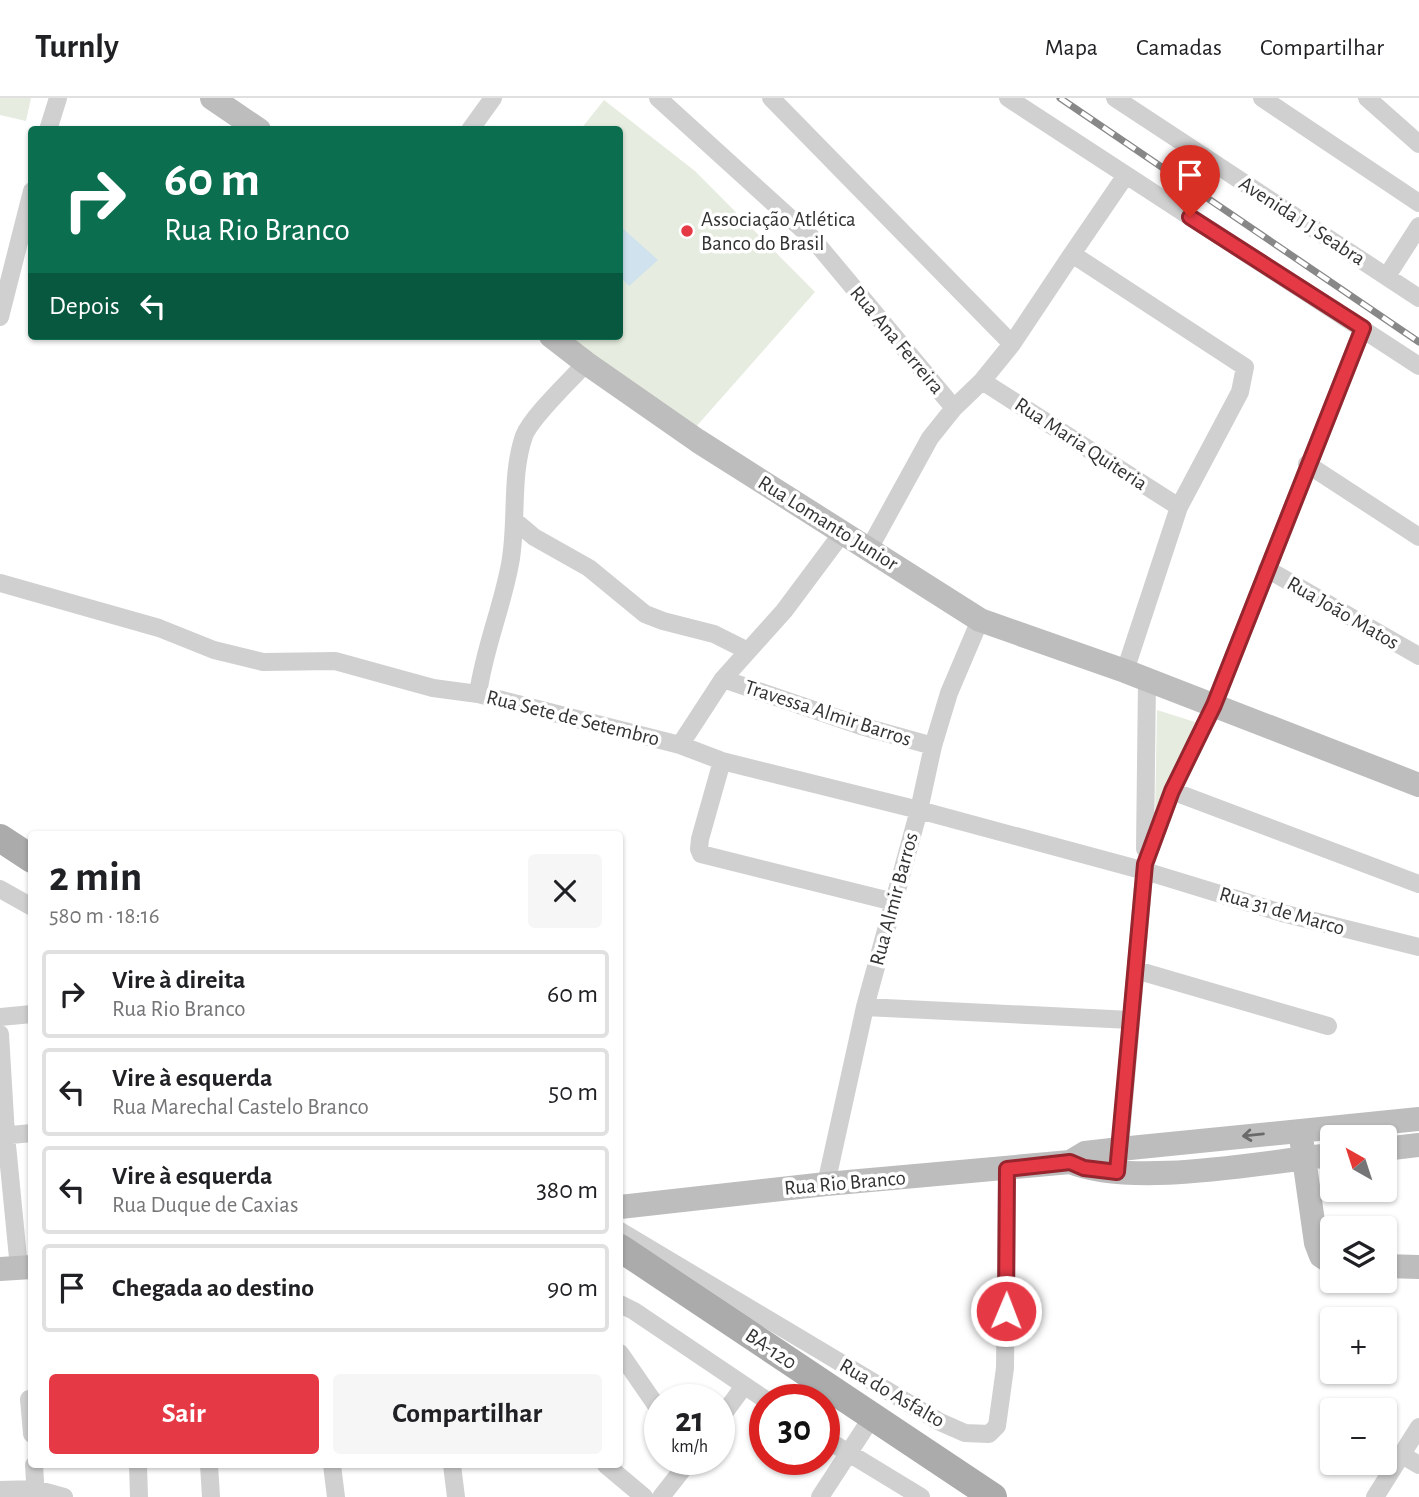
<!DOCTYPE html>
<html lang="pt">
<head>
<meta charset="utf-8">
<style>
	body { margin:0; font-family:"Alegreya Sans",sans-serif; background:#f6f6f6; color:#202124; height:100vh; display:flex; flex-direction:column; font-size:26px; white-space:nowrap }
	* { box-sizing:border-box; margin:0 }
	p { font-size:23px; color:#757577 }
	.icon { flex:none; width:38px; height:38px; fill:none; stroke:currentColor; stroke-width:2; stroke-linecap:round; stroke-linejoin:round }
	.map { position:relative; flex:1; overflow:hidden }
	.drawer { position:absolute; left:28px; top:733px; width:595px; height:637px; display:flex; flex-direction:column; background:#fff; border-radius:7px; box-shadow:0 2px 5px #0004 }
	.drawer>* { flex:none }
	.top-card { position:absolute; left:28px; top:28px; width:595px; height:214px; border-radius:7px; box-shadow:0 2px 5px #0004; background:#0b6e4f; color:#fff; overflow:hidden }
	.needle { width:46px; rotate:321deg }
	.buttons { position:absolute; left:1320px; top:1027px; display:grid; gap:14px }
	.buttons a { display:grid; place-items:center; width:77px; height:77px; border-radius:7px; background:#fff; box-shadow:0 2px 5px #0004; font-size:35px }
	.speed { position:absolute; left:644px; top:1286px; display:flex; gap:14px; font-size:35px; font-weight:700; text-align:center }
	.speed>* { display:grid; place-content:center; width:91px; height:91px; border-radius:50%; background:#fff; box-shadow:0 2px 5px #0004; line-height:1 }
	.speed small { font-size:18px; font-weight:400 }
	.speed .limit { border:10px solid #d22; background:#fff; color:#111 }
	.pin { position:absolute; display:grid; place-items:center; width:60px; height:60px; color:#fff; margin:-72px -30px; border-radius:50% 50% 50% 0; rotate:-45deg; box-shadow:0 0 7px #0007 }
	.pin .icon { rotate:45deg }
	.me { position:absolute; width:77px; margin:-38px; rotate:1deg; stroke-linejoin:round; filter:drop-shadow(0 0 5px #0008) }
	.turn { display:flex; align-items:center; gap:24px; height:147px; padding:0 21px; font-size:32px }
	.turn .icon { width:91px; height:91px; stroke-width:2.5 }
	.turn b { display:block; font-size:49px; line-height:60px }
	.then { display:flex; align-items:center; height:66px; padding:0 21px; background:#0003; gap:14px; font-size:26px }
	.round { display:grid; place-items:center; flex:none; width:74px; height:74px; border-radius:7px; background:#f6f6f6 }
	.summary { display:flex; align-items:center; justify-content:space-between; height:119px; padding:0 21px }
	h1 { font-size:42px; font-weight:700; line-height:52px }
	.primary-button { display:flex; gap:14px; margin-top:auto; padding:14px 21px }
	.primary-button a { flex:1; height:80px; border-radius:7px; background:#e63946; color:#fff; font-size:28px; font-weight:700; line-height:80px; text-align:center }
	.primary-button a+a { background:#f6f6f6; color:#202124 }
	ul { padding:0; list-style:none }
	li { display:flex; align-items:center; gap:21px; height:88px; margin:0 14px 10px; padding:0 7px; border:4px solid #e0e0e0; border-radius:7px }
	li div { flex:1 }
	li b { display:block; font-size:26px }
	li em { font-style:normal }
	header { display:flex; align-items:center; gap:42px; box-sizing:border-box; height:98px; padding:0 35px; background:#fff; border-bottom:2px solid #e0e0e0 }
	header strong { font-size:33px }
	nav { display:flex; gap:38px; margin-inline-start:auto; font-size:24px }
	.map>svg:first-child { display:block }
	.green { fill:#e6ecdf }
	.water { fill:#cfe2ee }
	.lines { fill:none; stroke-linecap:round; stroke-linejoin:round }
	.street { stroke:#d0d0d0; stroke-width:18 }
	.secondary { stroke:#bdbdbd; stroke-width:24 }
	.primary { stroke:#ababab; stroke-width:28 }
	.rail-casing { stroke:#888; stroke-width:7 }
	.rail { stroke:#fff; stroke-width:4.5; stroke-dasharray:13; stroke-linecap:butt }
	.oneway { stroke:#6a6a6a }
	.route-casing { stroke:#96252e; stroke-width:18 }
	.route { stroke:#e63946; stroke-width:12 }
	.poi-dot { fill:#e63946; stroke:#fff; stroke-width:2.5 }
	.labels { text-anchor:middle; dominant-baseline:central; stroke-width:7; stroke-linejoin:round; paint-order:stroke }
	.poi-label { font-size:21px; fill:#333; stroke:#fff; text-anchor:start }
	.street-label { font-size:21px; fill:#333; stroke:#fff }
</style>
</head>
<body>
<header>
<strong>Turnly</strong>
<nav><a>Mapa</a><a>Camadas</a><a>Compartilhar</a></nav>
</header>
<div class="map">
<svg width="1419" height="1399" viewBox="0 0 1419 1399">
	<rect width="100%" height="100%" fill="#fff"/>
	<!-- green -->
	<path class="green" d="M 0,0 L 31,0 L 26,23 L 0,17 Z
		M 604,2 L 695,73 L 815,194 L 695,330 L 553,238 L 620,238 L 620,32 L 581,31 Z
		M 1157,612 L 1195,624 L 1155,718 Z"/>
	<!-- water -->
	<path class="water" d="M 620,128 L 658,162 L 629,188 L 620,179 Z"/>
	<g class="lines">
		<!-- street -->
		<path class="street" d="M 658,0 L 812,140 L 954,310
			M 771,0 L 1012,246
			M 1008,0 L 1419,268
			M 1115,0 L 1419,200
			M 1262,0 L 1419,105
			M 1367,0 L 1419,46
			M 48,32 L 58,0
			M 470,32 L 493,0
			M 1072,156 L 1126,77
			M 1387,178 L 1419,128
			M 0,219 L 32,93
			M 982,283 L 1179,409
			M 1307,366 L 1419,439
			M 514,422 L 534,439 L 589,470 L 645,516 L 663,523 L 714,536 L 748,553
			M 869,451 L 930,340 L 954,310 L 982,283 L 1012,246 L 1072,156 L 1245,269 L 1240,294 L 1179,409 L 1125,573
			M 1267,471 L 1419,558
			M 0,485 L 159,530 L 214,552 L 263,564 L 335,563 L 433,590 L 478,596 L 680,647 L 722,663 L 919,712 L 1145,773 L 1282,815 L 1419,849
			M 723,581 L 861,628 L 933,648
			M 478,596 C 484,551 502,510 510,466 C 518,424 510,379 524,338 C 531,319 571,282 586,265
			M 680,647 L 723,581 L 784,513 L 843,434
			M 722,663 L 700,741 L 699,751 L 701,756 L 894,804
			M 1172,693 L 1419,786
			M 1145,751 L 1147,583
			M 0,791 L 32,809
			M 1136,872 L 1328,928
			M 865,909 L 1131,922
			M 0,919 L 32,916
			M 0,936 L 6,1037 L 19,1170
			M 0,1038 L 32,1035
			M 1119,1060 L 1145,766 L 1172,693 L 1214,607 L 1363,230
			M 826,1086 L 865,909 L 919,712 L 933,648 L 949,595 L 980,522
			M 620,1133 L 940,1324 L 965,1335 L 989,1336 L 997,1328 L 1005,1270 L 1007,1071
			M 620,1206 L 634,1213 L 766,1302
			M 620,1255 L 660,1313
			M 29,1301 L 32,1336
			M 719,1322 L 744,1288
			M 824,1340 L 921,1399
			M 1402,1357 L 1419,1367
			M 34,1367 L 36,1399
			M 138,1367 L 139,1399
			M 209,1367 L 211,1399
			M 332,1367 L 336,1399
			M 452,1367 L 456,1399
			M 606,1367 L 644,1399
			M 0,1392 L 35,1391 L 64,1399
			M 661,1399 L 690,1362
			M 820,1399 L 872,1319
			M 1375,1399 L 1419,1329"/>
		<!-- secondary -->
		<path class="secondary" d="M 212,0 L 259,32
			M 551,238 L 586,265 L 698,343 L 980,522 L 1125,573 L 1419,687
			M 1302,1046 L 1316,1145 L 1321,1158 L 1332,1165
			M 1384,1051 L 1419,1047
			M 1070,1064 C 1133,1090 1262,1064 1332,1057
			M 620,1109 L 826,1086 L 1070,1064 L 1085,1055 L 1120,1051 L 1419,1021
			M 1384,1168 L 1419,1169
			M 0,1171 L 32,1169"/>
		<!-- primary -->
		<path class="primary" d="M 0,740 L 32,761
			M 620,1150 L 993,1399"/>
		<defs>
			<path id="rail" d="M 1060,0 L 1419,244"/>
		</defs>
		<!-- rail casing -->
		<use href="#rail" class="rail-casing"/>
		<!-- rail -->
		<use href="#rail" class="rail"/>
	</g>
	<!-- one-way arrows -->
	<defs><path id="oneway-shaft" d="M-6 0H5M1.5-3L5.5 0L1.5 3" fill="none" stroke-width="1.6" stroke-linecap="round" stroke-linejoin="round" transform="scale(1.75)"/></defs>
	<use class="oneway" href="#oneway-shaft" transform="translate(1253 1037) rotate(174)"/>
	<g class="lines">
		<defs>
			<path id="route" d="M 1006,1213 L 1007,1071 L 1070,1064 L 1084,1070 L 1117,1074 L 1145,766 L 1172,693 L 1214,607 L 1363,230 L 1190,119"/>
		</defs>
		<!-- route casing -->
		<use href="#route" class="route-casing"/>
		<!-- route -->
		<use href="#route" class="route"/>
	</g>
	<!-- markers -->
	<circle class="poi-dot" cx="687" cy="133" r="7"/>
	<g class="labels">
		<!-- poi labels -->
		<g class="poi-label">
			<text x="701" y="121">Associação Atlética<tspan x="701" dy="24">Banco do Brasil</tspan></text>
		</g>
		<!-- street labels -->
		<g class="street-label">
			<text transform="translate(1302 123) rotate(33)">Avenida J J Seabra</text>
			<text transform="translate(897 242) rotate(50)">Rua Ana Ferreira</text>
			<text transform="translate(1081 346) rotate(33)">Rua Maria Quiteria</text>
			<text transform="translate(828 425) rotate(32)">Rua Lomanto Junior</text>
			<text transform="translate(1343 515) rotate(30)">Rua João Matos</text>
			<text transform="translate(828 615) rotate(18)">Travessa Almir Barros</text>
			<text transform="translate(573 620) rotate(14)">Rua Sete de Setembro</text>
			<text transform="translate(894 801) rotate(-75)">Rua Almir Barros</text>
			<text transform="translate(1282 813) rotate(16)">Rua 31 de Marco</text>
			<text transform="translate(845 1085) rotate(-5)">Rua Rio Branco</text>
			<text transform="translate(771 1251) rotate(34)">BA-120</text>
			<text transform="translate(892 1295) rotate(30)">Rua do Asfalto</text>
		</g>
	</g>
</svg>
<div class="buttons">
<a><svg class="needle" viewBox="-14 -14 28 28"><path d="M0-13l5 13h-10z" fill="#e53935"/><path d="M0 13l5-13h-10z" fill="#757577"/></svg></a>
<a><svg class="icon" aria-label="layers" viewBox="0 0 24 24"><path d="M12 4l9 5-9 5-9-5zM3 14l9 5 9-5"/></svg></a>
<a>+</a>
<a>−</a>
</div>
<div class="speed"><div>21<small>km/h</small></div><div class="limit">30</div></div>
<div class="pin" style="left:1190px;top:119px;background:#d93025"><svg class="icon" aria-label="arrive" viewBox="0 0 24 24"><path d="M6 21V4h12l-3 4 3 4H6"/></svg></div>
<svg class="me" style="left:1006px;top:1213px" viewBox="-20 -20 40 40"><circle r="17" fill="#e63946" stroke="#fff" stroke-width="3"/><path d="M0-11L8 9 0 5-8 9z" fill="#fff"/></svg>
<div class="top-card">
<div class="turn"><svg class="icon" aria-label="right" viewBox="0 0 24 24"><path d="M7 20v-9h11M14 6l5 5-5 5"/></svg><div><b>60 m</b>Rua Rio Branco</div></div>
<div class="then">Depois<svg class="icon" aria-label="left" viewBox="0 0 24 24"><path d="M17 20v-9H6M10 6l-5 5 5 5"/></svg></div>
</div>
<section class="drawer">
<div class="summary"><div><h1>2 min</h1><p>580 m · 18:16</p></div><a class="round"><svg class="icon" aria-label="close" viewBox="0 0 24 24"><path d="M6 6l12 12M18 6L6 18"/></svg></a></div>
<ul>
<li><svg class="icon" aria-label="right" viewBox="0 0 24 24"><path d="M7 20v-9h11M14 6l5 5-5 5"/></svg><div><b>Vire à direita</b><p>Rua Rio Branco</p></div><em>60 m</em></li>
<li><svg class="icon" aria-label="left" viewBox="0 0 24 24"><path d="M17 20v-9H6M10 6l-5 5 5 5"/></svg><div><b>Vire à esquerda</b><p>Rua Marechal Castelo Branco</p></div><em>50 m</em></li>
<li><svg class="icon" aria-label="left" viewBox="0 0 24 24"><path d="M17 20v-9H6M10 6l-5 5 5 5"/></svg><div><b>Vire à esquerda</b><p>Rua Duque de Caxias</p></div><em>380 m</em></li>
<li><svg class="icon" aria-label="arrive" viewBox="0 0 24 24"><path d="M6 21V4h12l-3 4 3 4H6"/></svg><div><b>Chegada ao destino</b></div><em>90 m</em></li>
</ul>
<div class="primary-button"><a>Sair</a><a>Compartilhar</a></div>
</section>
</div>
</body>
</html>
